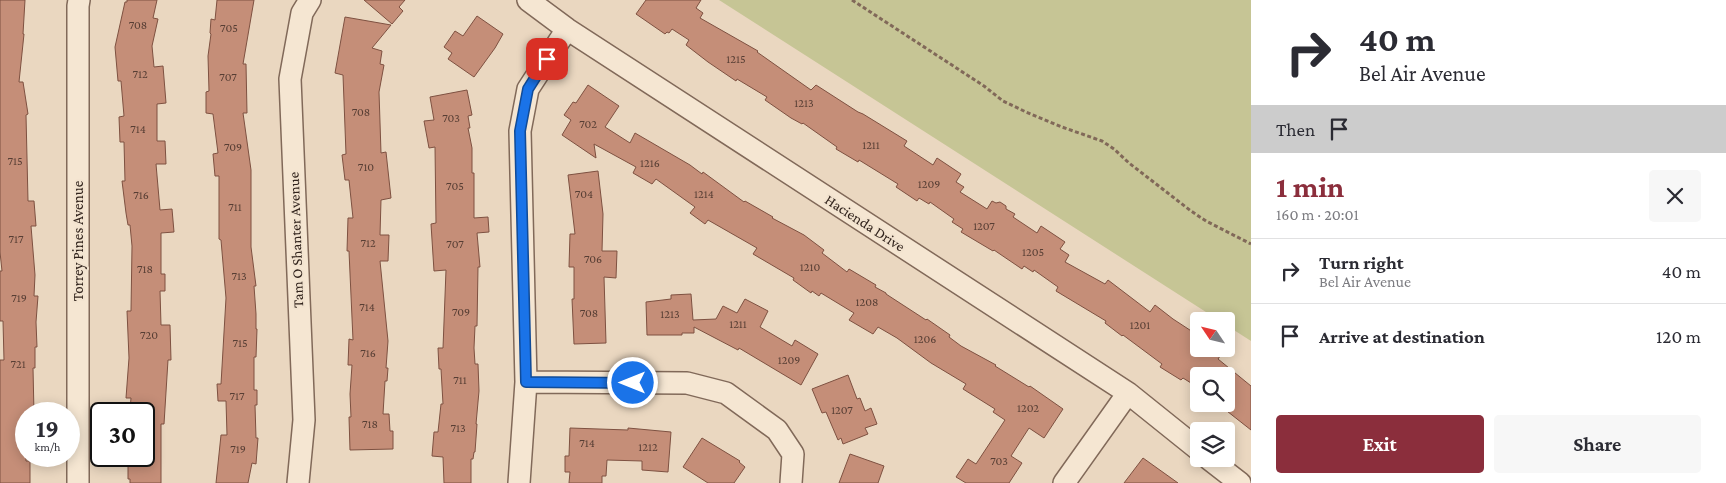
<!DOCTYPE html>
<html lang="en">
<head>
<meta charset="utf-8">
<style>
	body { margin:0; font-family:"Crimson Pro",serif; background:#f7f7f7; color:#2b2b33; height:100vh; display:flex; flex-direction:column; font-size:19px; white-space:nowrap }
	* { box-sizing:border-box; margin:0 }
	p { font-size:16px; color:#7c7c81 }
	.icon { flex:none; width:28px; height:28px; fill:none; stroke:currentColor; stroke-width:2; stroke-linecap:round; stroke-linejoin:round }
	.map { position:relative; flex:1; overflow:hidden }
	.sheet { display:flex; flex-direction:column; background:#fff; width:475px }
	.sheet>* { flex:none }
	.top-card { background:#fff; color:#2b2b33; overflow:hidden }
	.needle { width:32px; rotate:305deg }
	.fabs { position:absolute; left:1190px; top:312px; display:grid; gap:10px }
	.fabs a { display:grid; place-items:center; width:45px; height:45px; border-radius:5px; background:#fff; box-shadow:0 2px 12px #0003; font-size:25px }
	.speed { position:absolute; left:15px; top:402px; display:flex; gap:10px; font-size:25px; font-weight:700; text-align:center }
	.speed>* { display:grid; place-content:center; width:65px; height:65px; border-radius:50%; background:#fff; box-shadow:0 2px 12px #0003; line-height:1 }
	.speed small { font-size:12px; font-weight:400 }
	.speed .limit { border:2px solid #111; border-radius:8px; background:#fff; color:#111 }
	.pin { position:absolute; display:grid; place-items:center; width:42px; height:42px; color:#fff; margin:-21px; border-radius:10px; box-shadow:0 2px 8px #0006 }
	.me { position:absolute; width:55px; margin:-28px; rotate:270deg; stroke-linejoin:round; filter:drop-shadow(0 0 4px #0008) }
	.turn { display:flex; align-items:center; gap:18px; height:105px; padding:0 25px; font-size:22px }
	.turn .icon { width:65px; height:65px; stroke-width:2.5 }
	.turn b { display:block; font-size:35px; line-height:42px }
	.then { display:flex; align-items:center; height:48px; padding:0 25px; background:#0003; gap:10px; font-size:19px }
	.round { display:grid; place-items:center; flex:none; width:52px; height:52px; border-radius:5px; background:#f7f7f7 }
	.overview { display:flex; align-items:center; justify-content:space-between; height:85px; padding:0 25px }
	h1 { font-size:30px; font-weight:700; line-height:38px; color:#8b2e3c }
	.button { display:flex; gap:10px; margin-top:auto; padding:10px 25px }
	.button a { flex:1; height:58px; border-radius:5px; background:#8b2e3c; color:#fff; font-size:20px; font-weight:700; line-height:58px; text-align:center }
	.button a+a { background:#f7f7f7; color:#2b2b33 }
	ul { padding:0; list-style:none }
	li { display:flex; align-items:center; gap:15px; height:65px; padding:0 25px; border-top:1px solid #e1e1e2 }
	li div { flex:1 }
	li b { display:block; font-size:19px }
	li em { font-style:normal }
	main { display:flex; flex:1; min-height:0 }
	.map>svg:first-child { display:block }
	.green { fill:#c6c595 }
	.building { fill:#c58e78; stroke:#7e5141 }
	.lines { fill:none; stroke-linecap:round; stroke-linejoin:round }
	.street-casing { stroke:#816959; stroke-width:24 }
	.path { stroke:#816959; stroke-width:3; stroke-dasharray:4 2.5; stroke-linecap:butt }
	.street { stroke:#f5e6d2; stroke-width:21 }
	.route-casing { stroke:#114b97; stroke-width:12 }
	.route { stroke:#1a73e8; stroke-width:9 }
	.labels { text-anchor:middle; dominant-baseline:central; stroke-width:4; stroke-linejoin:round; paint-order:stroke }
	.number-label { font-size:12px; fill:#573e34 }
	.street-label { font-size:15px; fill:#32241d; stroke:#f2e3cf }
</style>
</head>
<body>
<main>
<div class="map">
<svg width="1251" height="483" viewBox="0 0 1251 483">
	<rect width="100%" height="100%" fill="#ead7c0"/>
	<!-- green -->
	<path class="green" d="M 719,0 L 1251,0 L 1251,341 L 1226,325 L 1226,321 L 1220,321 Z"/>
	<!-- building -->
	<path class="building" d="M 0,0 L 25,0 L 23,34 L 24,34 L 19,82 L 23,82 L 28,114 L 26,115 L 28,201 L 34,201 L 36,226 L 31,226 L 35,275 L 34,296 L 38,296 L 36,322 L 37,347 L 35,347 L 35,368 L 33,368 L 34,414 L 26,414 L 26,461 L 30,461 L 30,483 L 0,483 L 0,360 L 4,360 L 3,321 L 0,321 L 0,271 L 2,271 L 0,252 Z
		M 127,0 L 157,0 L 153,18 L 158,19 L 152,46 L 154,67 L 163,66 L 166,103 L 157,104 L 157,141 L 165,141 L 166,164 L 156,164 L 160,210 L 172,209 L 174,232 L 161,233 L 161,274 L 165,274 L 165,291 L 160,291 L 161,325 L 170,325 L 171,360 L 168,360 L 164,424 L 161,424 L 161,483 L 130,483 L 130,479 L 128,479 L 128,456 L 144,456 L 144,414 L 131,414 L 131,410 L 130,410 L 131,398 L 126,398 L 129,358 L 127,311 L 131,311 L 132,246 L 130,225 L 128,225 L 126,213 L 122,181 L 125,181 L 124,142 L 120,142 L 119,117 L 124,116 L 121,81 L 118,81 L 115,47 L 125,2 L 127,2 Z
		M 217,0 L 254,0 L 243,64 L 246,64 L 247,113 L 243,113 L 251,170 L 251,247 L 256,286 L 254,286 L 256,314 L 256,329 L 257,329 L 256,357 L 254,357 L 254,390 L 257,390 L 257,405 L 255,405 L 256,438 L 258,438 L 256,464 L 252,463 L 248,483 L 216,483 L 221,435 L 227,435 L 226,401 L 218,401 L 217,384 L 221,384 L 226,298 L 221,240 L 219,239 L 219,176 L 215,176 L 213,154 L 218,153 L 213,114 L 206,113 L 206,92 L 209,91 L 208,56 L 211,34 L 210,33 L 211,19 L 215,20 Z
		M 364,0 L 405,0 L 399,7 L 403,11 L 392,24 Z
		M 646,0 L 701,0 L 696,8 L 703,13 L 700,18 L 758,51 L 757,52 L 811,90 L 816,85 L 858,112 L 863,114 L 907,141 L 904,146 L 933,165 L 937,158 L 961,174 L 956,182 L 964,187 L 960,192 L 987,209 L 992,201 L 996,203 L 1000,202 L 1006,206 L 1006,209 L 1015,214 L 1013,217 L 1037,233 L 1041,226 L 1065,242 L 1060,249 L 1069,255 L 1065,262 L 1105,284 L 1108,280 L 1150,312 L 1155,305 L 1173,319 L 1199,336 L 1199,349 L 1225,349 L 1218,359 L 1251,386 L 1251,430 L 1218,404 L 1226,404 L 1226,376 L 1199,376 L 1199,388 L 1183,378 L 1181,380 L 1160,367 L 1162,364 L 1123,335 L 1122,336 L 1105,323 L 1106,321 L 1056,291 L 1058,287 L 1034,270 L 1033,272 L 1024,266 L 1022,269 L 994,250 L 993,251 L 961,232 L 963,229 L 952,222 L 954,219 L 930,202 L 929,204 L 919,198 L 917,201 L 896,187 L 898,184 L 859,160 L 858,162 L 836,149 L 837,147 L 803,123 L 802,124 L 791,118 L 765,100 L 767,97 L 737,79 L 736,81 L 708,62 L 686,45 L 689,40 L 672,29 L 669,33 L 667,32 L 665,34 L 636,14 Z
		M 477,16 L 503,34 L 495,48 L 474,77 L 448,59 L 452,53 L 444,47 L 455,31 L 463,36 Z
		M 345,17 L 391,25 L 372,48 L 382,51 L 380,64 L 384,65 L 379,92 L 381,153 L 386,152 L 391,198 L 381,200 L 380,235 L 389,235 L 388,261 L 380,261 L 388,341 L 386,368 L 388,368 L 387,381 L 385,381 L 383,414 L 389,414 L 390,431 L 393,431 L 393,449 L 350,450 L 349,417 L 351,417 L 350,394 L 352,365 L 348,365 L 349,339 L 353,340 L 349,251 L 347,251 L 348,218 L 353,218 L 349,180 L 345,180 L 342,155 L 346,154 L 343,75 L 335,73 Z
		M 588,85 L 619,106 L 605,127 L 630,143 L 635,133 L 690,165 L 702,174 L 703,172 L 744,202 L 745,201 L 773,217 L 772,218 L 804,235 L 824,250 L 822,253 L 847,272 L 849,269 L 876,285 L 875,287 L 886,293 L 886,294 L 926,320 L 927,319 L 950,335 L 949,337 L 961,346 L 996,365 L 995,366 L 1029,387 L 1030,386 L 1063,409 L 1044,438 L 1029,428 L 1011,456 L 1022,463 L 1009,483 L 966,483 L 956,477 L 968,459 L 976,464 L 1005,420 L 993,412 L 995,409 L 963,389 L 966,384 L 931,363 L 897,338 L 878,327 L 873,334 L 849,320 L 854,313 L 821,293 L 819,296 L 812,291 L 811,293 L 793,280 L 794,278 L 753,254 L 757,248 L 708,220 L 705,224 L 690,213 L 695,207 L 656,179 L 652,184 L 633,173 L 636,167 L 594,144 L 596,158 L 562,135 L 571,120 L 564,115 L 573,102 L 576,103 Z
		M 467,90 L 472,115 L 468,116 L 470,128 L 468,128 L 472,148 L 472,173 L 474,173 L 474,218 L 488,217 L 489,232 L 477,233 L 480,267 L 478,267 L 477,326 L 475,326 L 474,348 L 475,364 L 478,364 L 479,391 L 476,424 L 477,424 L 475,452 L 474,452 L 473,459 L 471,459 L 471,483 L 444,483 L 443,457 L 432,456 L 434,432 L 438,432 L 441,404 L 443,404 L 441,369 L 439,369 L 438,348 L 443,348 L 446,270 L 434,271 L 431,224 L 436,223 L 435,147 L 429,148 L 424,121 L 434,120 L 430,97 Z
		M 598,171 L 603,214 L 602,251 L 617,251 L 616,278 L 604,277 L 606,343 L 574,344 L 572,299 L 574,299 L 574,267 L 569,267 L 570,234 L 575,234 L 568,175 Z
		M 691,294 L 693,320 L 716,319 L 723,306 L 737,313 L 745,299 L 768,311 L 760,327 L 792,346 L 795,340 L 818,354 L 801,385 L 739,348 L 738,350 L 694,327 L 694,333 L 682,333 L 682,335 L 647,335 L 646,302 L 671,299 L 671,295 Z
		M 848,375 L 857,399 L 860,398 L 865,411 L 871,408 L 877,424 L 865,428 L 868,434 L 843,444 L 841,438 L 838,440 L 826,412 L 822,413 L 812,389 Z
		M 570,428 L 628,430 L 628,428 L 671,432 L 668,472 L 642,470 L 642,461 L 607,460 L 606,476 L 602,476 L 602,483 L 569,483 L 570,472 L 565,472 L 565,456 L 569,456 Z
		M 702,438 L 740,461 L 739,462 L 745,467 L 734,483 L 708,483 L 683,467 Z
		M 850,454 L 884,466 L 878,483 L 839,483 Z
		M 1143,458 L 1178,483 L 1124,483 Z"/>
	<g class="lines">
		<defs>
			<path id="street" d="M 528,0 L 567,29 L 1128,393 L 1199,450
				M 526,382 L 687,383 L 726,393 L 777,430 L 793,454 L 791,483
				M 1209,459 L 1240,483
				M 78,483 L 78,6 L 79,0
				M 298,483 L 304,420 L 290,79 L 302,13 L 310,0
				M 519,483 L 526,382 L 520,131 L 528,89 L 567,29
				M 1064,483 L 1128,393"/>
		</defs>
		<!-- street casing -->
		<use href="#street" class="street-casing"/>
		<!-- path -->
		<path class="path" d="M 852,0 L 984,86 L 1003,101 L 1026,112 L 1062,127 L 1102,141 L 1114,149 L 1129,163 L 1191,211 L 1206,221 L 1251,244"/>
		<!-- street -->
		<use href="#street" class="street"/>
	</g>
	<g class="lines">
		<defs>
			<path id="route" d="M 547,59 L 528,89 L 520,131 L 526,382 L 633,383"/>
		</defs>
		<!-- route casing -->
		<use href="#route" class="route-casing"/>
		<!-- route -->
		<use href="#route" class="route"/>
	</g>
	<g class="labels">
		<!-- number labels -->
		<g class="number-label">
			<text x="138" y="25">708</text>
			<text x="229" y="28">705</text>
			<text x="736" y="59">1215</text>
			<text x="140" y="74">712</text>
			<text x="228" y="77">707</text>
			<text x="804" y="103">1213</text>
			<text x="361" y="112">708</text>
			<text x="451" y="118">703</text>
			<text x="588" y="124">702</text>
			<text x="138" y="129">714</text>
			<text x="871" y="145">1211</text>
			<text x="233" y="147">709</text>
			<text x="15" y="161">715</text>
			<text x="650" y="163">1216</text>
			<text x="366" y="167">710</text>
			<text x="929" y="184">1209</text>
			<text x="455" y="186">705</text>
			<text x="584" y="194">704</text>
			<text x="704" y="194">1214</text>
			<text x="141" y="195">716</text>
			<text x="235" y="207">711</text>
			<text x="984" y="226">1207</text>
			<text x="16" y="239">717</text>
			<text x="368" y="243">712</text>
			<text x="455" y="244">707</text>
			<text x="1033" y="252">1205</text>
			<text x="593" y="259">706</text>
			<text x="810" y="267">1210</text>
			<text x="145" y="269">718</text>
			<text x="239" y="276">713</text>
			<text x="19" y="298">719</text>
			<text x="867" y="302">1208</text>
			<text x="367" y="307">714</text>
			<text x="461" y="312">709</text>
			<text x="589" y="313">708</text>
			<text x="670" y="314">1213</text>
			<text x="738" y="324">1211</text>
			<text x="1140" y="325">1201</text>
			<text x="149" y="335">720</text>
			<text x="925" y="339">1206</text>
			<text x="240" y="343">715</text>
			<text x="368" y="353">716</text>
			<text x="789" y="360">1209</text>
			<text x="18" y="364">721</text>
			<text x="460" y="380">711</text>
			<text x="237" y="396">717</text>
			<text x="1028" y="408">1202</text>
			<text x="842" y="410">1207</text>
			<text x="370" y="424">718</text>
			<text x="458" y="428">713</text>
			<text x="587" y="443">714</text>
			<text x="648" y="447">1212</text>
			<text x="238" y="449">719</text>
			<text x="999" y="461">703</text>
		</g>
		<!-- street labels -->
		<g class="street-label">
			<text transform="translate(865 223) rotate(33)">Hacienda Drive</text>
			<text transform="translate(296 240) rotate(-92)">Tam O Shanter Avenue</text>
			<text transform="translate(78 241) rotate(-90)">Torrey Pines Avenue</text>
		</g>
	</g>
</svg>
<div class="fabs">
<a><svg class="needle" viewBox="-14 -14 28 28"><path d="M0-13l5 13h-10z" fill="#e53935"/><path d="M0 13l5-13h-10z" fill="#7c7c81"/></svg></a>
<a><svg class="icon" aria-label="search" viewBox="0 0 24 24"><circle cx="10" cy="10" r="6"/><path d="M15 15l6 6"/></svg></a>
<a><svg class="icon" aria-label="layers" viewBox="0 0 24 24"><path d="M12 4l9 5-9 5-9-5zM3 14l9 5 9-5"/></svg></a>
</div>
<div class="speed"><div>19<small>km/h</small></div><div class="limit">30</div></div>
<div class="pin" style="left:547px;top:59px;background:#d93025"><svg class="icon" aria-label="arrive" viewBox="0 0 24 24"><path d="M6 21V4h12l-3 4 3 4H6"/></svg></div>
<svg class="me" style="left:633px;top:383px" viewBox="-20 -20 40 40"><circle r="17" fill="#1a73e8" stroke="#fff" stroke-width="3"/><path d="M0-11L8 9 0 5-8 9z" fill="#fff"/></svg>
</div>
<section class="sheet">
<div class="top-card">
<div class="turn"><svg class="icon" aria-label="right" viewBox="0 0 24 24"><path d="M7 20v-9h11M14 6l5 5-5 5"/></svg><div><b>40 m</b>Bel Air Avenue</div></div>
<div class="then">Then<svg class="icon" aria-label="arrive" viewBox="0 0 24 24"><path d="M6 21V4h12l-3 4 3 4H6"/></svg></div>
</div>
<div class="overview"><div><h1>1 min</h1><p>160 m · 20:01</p></div><a class="round"><svg class="icon" aria-label="close" viewBox="0 0 24 24"><path d="M6 6l12 12M18 6L6 18"/></svg></a></div>
<ul>
<li><svg class="icon" aria-label="right" viewBox="0 0 24 24"><path d="M7 20v-9h11M14 6l5 5-5 5"/></svg><div><b>Turn right</b><p>Bel Air Avenue</p></div><em>40 m</em></li>
<li><svg class="icon" aria-label="arrive" viewBox="0 0 24 24"><path d="M6 21V4h12l-3 4 3 4H6"/></svg><div><b>Arrive at destination</b></div><em>120 m</em></li>
</ul>
<div class="button"><a>Exit</a><a>Share</a></div>
</section>
</main>
</body>
</html>
